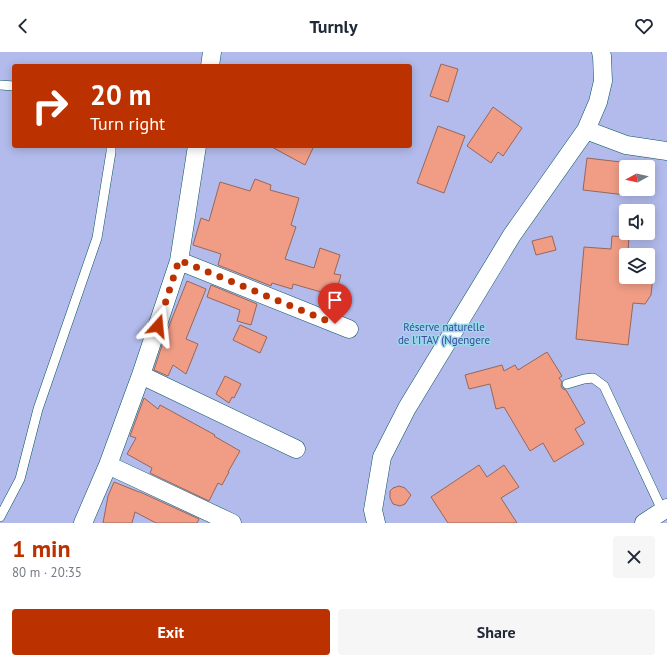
<!DOCTYPE html>
<html lang="en">
<head>
<meta charset="utf-8">
<style>
	body { margin:0; font-family:"PT Sans",sans-serif; background:#f6f6f7; color:#1f2937; height:100vh; display:flex; flex-direction:column; font-size:15px; white-space:nowrap }
	* { box-sizing:border-box; margin:0 }
	p { font-size:13px; color:#747a83 }
	.icon { flex:none; width:22px; height:22px; fill:none; stroke:currentColor; stroke-width:2; stroke-linecap:round; stroke-linejoin:round }
	.map { position:relative; height:471px; overflow:hidden }
	.side { display:flex; flex-direction:column; background:#fff; flex:1 }
	.side>* { flex:none }
	.guide { position:absolute; left:12px; top:12px; width:400px; height:84px; border-radius:4px; box-shadow:0 2px 10px #0003; background:#bb3200; color:#fff; overflow:hidden }
	.needle { width:26px; rotate:262deg }
	.controls { position:absolute; left:619px; top:108px; display:grid; gap:8px }
	.controls a { display:grid; place-items:center; width:36px; height:36px; border-radius:4px; background:#fff; box-shadow:0 2px 10px #0003; font-size:20px }
	.pin { position:absolute; display:grid; place-items:center; width:34px; height:34px; color:#fff; margin:-41px -17px; border-radius:50% 50% 50% 0; rotate:-45deg; box-shadow:0 0 4px #0007 }
	.pin .icon { rotate:45deg }
	.me { position:absolute; width:44px; margin:-22px; rotate:18deg; stroke-linejoin:round; filter:drop-shadow(0 0 3px #0008) }
	.turn { display:flex; align-items:center; gap:14px; height:84px; padding:0 12px; font-size:18px }
	.turn .icon { width:52px; height:52px; stroke-width:2.5 }
	.turn b { display:block; font-size:28px; line-height:34px }
	.round { display:grid; place-items:center; flex:none; width:42px; height:42px; border-radius:4px; background:#f6f6f7 }
	.headline { display:flex; align-items:center; justify-content:space-between; height:68px; padding:0 12px }
	h1 { font-size:24px; font-weight:700; line-height:30px; color:#bb3200 }
	.primary-button { display:flex; gap:8px; margin-top:auto; padding:8px 12px }
	.primary-button a { flex:1; height:46px; border-radius:4px; background:#bb3200; color:#fff; font-size:16px; font-weight:700; line-height:46px; text-align:center }
	.primary-button a+a { background:#f6f6f7; color:#1f2937 }
	header { display:flex; justify-content:space-between; align-items:center; height:52px; padding:0 12px; background:#fff; font-size:18px; font-weight:700 }
	.map>svg:first-child { display:block }
	.green { fill:#b2bbeb; fill-rule:evenodd }
	.building { fill:#f19d86; stroke:#996658; fill-rule:evenodd }
	.lines { fill:none; stroke-linecap:round; stroke-linejoin:round }
	.service-casing { stroke:#075261; stroke-width:10 }
	.minor-casing { stroke:#075261; stroke-width:19 }
	.service { stroke:#fff; stroke-width:9 }
	.minor { stroke:#fff; stroke-width:18 }
	.route { stroke:#bb3200; stroke-width:7; stroke-dasharray:0 12.6 }
	.labels { text-anchor:middle; dominant-baseline:central; stroke-width:3; stroke-linejoin:round; paint-order:stroke }
	.park-label { font-size:11px; fill:#40469b; stroke:#98d9ea }
</style>
</head>
<body>
<header><svg class="icon" aria-label="back" viewBox="0 0 24 24"><path d="M15 5l-7 7 7 7"/></svg>Turnly<svg class="icon" aria-label="heart" viewBox="0 0 24 24"><path d="M12 20l-8-8c-3-5 5-10 8-4 3-6 11-1 8 4z"/></svg></header>
<div class="map">
<svg width="667" height="471" viewBox="0 0 667 471">
	<rect width="100%" height="100%" fill="#98d9ea"/>
	<!-- green -->
	<path class="green" d="M 0,0 L 667,0 L 667,471 L 0,471 ZM 14,14 L 410,14 L 410,94 L 14,94 ZM 626,115 L 648,115 L 648,137 L 626,137 ZM 626,159 L 648,159 L 648,181 L 626,181 ZM 626,203 L 648,203 L 648,225 L 626,225 Z"/>
	<!-- building -->
	<path class="building" d="M 441,12 L 458,17 L 448,50 L 430,44 Z
		M 493,55 L 522,76 L 503,104 L 498,100 L 491,111 L 467,94 Z
		M 438,74 L 465,84 L 444,141 L 417,131 Z
		M 270,94 L 314,94 L 305,113 Z
		M 587,106 L 629,111 L 629,115 L 626,115 L 626,143 L 583,138 Z
		M 255,127 L 271,133 L 270,138 L 299,146 L 291,173 L 296,175 L 285,207 L 314,216 L 320,196 L 340,203 L 334,222 L 341,223 L 335,244 L 293,232 L 292,237 L 272,231 L 271,234 L 266,232 L 218,213 L 221,202 L 193,193 L 201,166 L 209,169 L 220,130 L 250,139 Z
		M 552,184 L 556,198 L 536,203 L 532,189 Z
		M 612,184 L 629,185 L 628,199 L 649,200 L 654,213 L 651,243 L 645,252 L 633,251 L 628,293 L 576,287 L 584,195 L 611,197 ZM 626,203 L 648,203 L 648,225 L 626,225 Z
		M 187,229 L 206,237 L 186,287 L 198,292 L 186,322 L 173,313 L 168,324 L 154,318 L 165,284 Z
		M 211,233 L 257,252 L 251,273 L 237,269 L 240,258 L 207,245 Z
		M 240,273 L 267,285 L 260,301 L 233,288 Z
		M 547,300 L 562,324 L 559,326 L 562,330 L 561,334 L 563,337 L 566,338 L 585,371 L 575,377 L 584,392 L 554,410 L 543,391 L 530,399 L 504,355 L 496,357 L 490,332 L 469,337 L 465,323 L 502,313 L 504,319 L 515,313 L 518,318 Z
		M 225,324 L 241,332 L 234,346 L 232,345 L 229,351 L 216,342 Z
		M 144,346 L 158,357 L 160,353 L 215,383 L 214,384 L 240,399 L 228,420 L 229,420 L 222,433 L 218,431 L 209,449 L 150,421 L 152,416 L 127,402 L 136,386 L 130,384 Z
		M 479,413 L 487,425 L 504,413 L 519,435 L 501,446 L 517,471 L 448,471 L 431,445 Z
		M 114,430 L 139,440 L 140,440 L 199,467 L 197,471 L 156,471 L 135,460 L 132,471 L 103,471 L 108,444 Z
		M 399,434 L 405,436 L 411,443 L 405,452 L 400,454 L 393,452 L 390,446 L 390,439 L 393,436 Z"/>
	<g class="lines">
		<defs>
			<path id="service" d="M 0,33 L 14,34
				M 567,332 L 584,327 L 593,326 L 604,334 L 662,458
				M 0,465 L 20,427 L 38,357 L 97,186 L 111,100 L 111,94"/>
			<path id="minor" d="M 210,14 L 212,0
				M 586,78 L 626,93 L 667,99
				M 179,209 L 349,277
				M 141,323 L 296,397
				M 108,413 L 232,471
				M 83,471 L 108,413 L 141,323 L 179,209 L 197,94
				M 376,471 L 373,458 L 382,405 L 407,356 L 512,183 L 586,78 L 598,50 L 603,29 L 602,4 L 601,0
				M 644,471 L 667,456"/>
		</defs>
		<!-- service casing -->
		<use href="#service" class="service-casing"/>
		<!-- minor casing -->
		<use href="#minor" class="minor-casing"/>
		<!-- service -->
		<use href="#service" class="service"/>
		<!-- minor -->
		<use href="#minor" class="minor"/>
	</g>
	<g class="lines">
		<!-- route -->
		<path class="route" d="M 158,274 L 179,208 L 335,272"/>
	</g>
	<g class="labels">
		<!-- park labels -->
		<g class="park-label">
			<text x="444" y="275">Réserve naturelle<tspan x="444" dy="13">de l'ITAV (Ngengere</tspan></text>
		</g>
	</g>
</svg>
<div class="controls">
<a><svg class="needle" viewBox="-14 -14 28 28"><path d="M0-13l5 13h-10z" fill="#e53935"/><path d="M0 13l5-13h-10z" fill="#747a83"/></svg></a>
<a><svg class="icon" aria-label="sound" viewBox="0 0 24 24"><path d="M4 9h4l5-4v14l-5-4H4zM17 9q2 3 0 6"/></svg></a>
<a><svg class="icon" aria-label="layers" viewBox="0 0 24 24"><path d="M12 4l9 5-9 5-9-5zM3 14l9 5 9-5"/></svg></a>
</div>
<div class="pin" style="left:335px;top:272px;background:#d93025"><svg class="icon" aria-label="arrive" viewBox="0 0 24 24"><path d="M6 21V4h12l-3 4 3 4H6"/></svg></div>
<svg class="me" style="left:158px;top:274px" viewBox="-20 -20 40 40"><path d="M0-17L14 15 0 8-14 15z" fill="#bb3200" stroke="#fff" stroke-width="4"/></svg>
<div class="guide">
<div class="turn"><svg class="icon" aria-label="right" viewBox="0 0 24 24"><path d="M7 20v-9h11M14 6l5 5-5 5"/></svg><div><b>20 m</b>Turn right</div></div>
</div>
</div>
<section class="side">
<div class="headline"><div><h1>1 min</h1><p>80 m · 20:35</p></div><a class="round"><svg class="icon" aria-label="close" viewBox="0 0 24 24"><path d="M6 6l12 12M18 6L6 18"/></svg></a></div>
<div class="primary-button"><a>Exit</a><a>Share</a></div>
</section>
</body>
</html>
